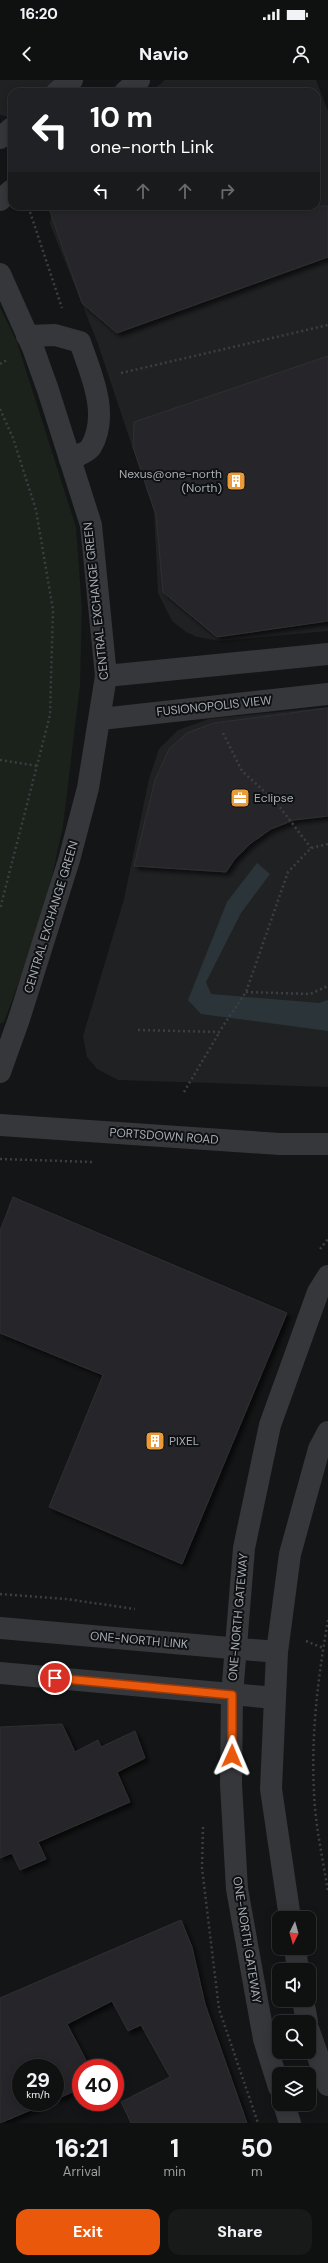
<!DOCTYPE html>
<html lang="en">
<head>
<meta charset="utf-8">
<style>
	body { margin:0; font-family:"DM Sans",sans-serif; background:#181919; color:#f1f3f6; height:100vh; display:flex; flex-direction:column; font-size:15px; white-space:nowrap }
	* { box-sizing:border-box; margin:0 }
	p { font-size:13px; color:#9b9d9f }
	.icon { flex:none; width:22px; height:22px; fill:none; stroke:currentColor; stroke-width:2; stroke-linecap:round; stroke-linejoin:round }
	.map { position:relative; height:2043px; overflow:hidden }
	.drawer { display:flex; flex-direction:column; background:#0f1010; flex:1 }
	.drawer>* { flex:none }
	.top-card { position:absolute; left:8px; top:8px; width:312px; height:122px; border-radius:12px; box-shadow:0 2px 10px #0003,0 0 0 1px #2f3030; background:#202124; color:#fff; overflow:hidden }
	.needle { width:26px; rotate:185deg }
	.tools { position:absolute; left:272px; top:1831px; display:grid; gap:8px }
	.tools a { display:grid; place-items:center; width:44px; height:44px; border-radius:8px; background:#0f1010; box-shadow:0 2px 10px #0003,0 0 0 1px #2f3030; font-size:20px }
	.speed { position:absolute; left:12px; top:1979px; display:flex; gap:8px; font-size:20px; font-weight:700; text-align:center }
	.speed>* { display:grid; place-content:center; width:52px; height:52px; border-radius:50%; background:#0f1010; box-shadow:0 2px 10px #0003,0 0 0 1px #2f3030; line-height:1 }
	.speed small { font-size:10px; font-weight:400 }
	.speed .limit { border:6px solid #d22; background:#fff; color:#111 }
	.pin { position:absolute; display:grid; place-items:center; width:34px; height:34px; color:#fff; margin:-17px; border:2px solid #fff; border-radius:50%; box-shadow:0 1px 4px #0007 }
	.me { position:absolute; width:44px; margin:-22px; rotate:1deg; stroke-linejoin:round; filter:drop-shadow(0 0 3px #0008) }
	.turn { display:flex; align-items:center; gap:14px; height:84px; padding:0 16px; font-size:18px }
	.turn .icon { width:52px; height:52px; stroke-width:2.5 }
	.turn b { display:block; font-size:28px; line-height:34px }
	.lanes { display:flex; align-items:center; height:38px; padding:0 16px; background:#0003; justify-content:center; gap:20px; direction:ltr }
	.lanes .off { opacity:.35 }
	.eta { display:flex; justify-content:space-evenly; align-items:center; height:68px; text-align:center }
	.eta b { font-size:24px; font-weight:800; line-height:28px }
	.button { display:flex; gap:8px; margin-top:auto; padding:8px 16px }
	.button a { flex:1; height:46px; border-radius:12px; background:#ea580c; color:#fff; font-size:16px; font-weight:800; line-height:46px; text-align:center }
	.button a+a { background:#181919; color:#f1f3f6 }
	.status { display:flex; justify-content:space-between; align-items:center; height:28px; padding:0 20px; background:#0f1010; direction:ltr }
	.status svg { height:11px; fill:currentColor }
	header { display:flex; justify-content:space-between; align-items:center; height:52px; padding:0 16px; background:#0f1010; font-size:18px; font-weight:800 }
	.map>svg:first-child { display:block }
	.built { fill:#202123 }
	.green { fill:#1b211b }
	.water { fill:#2b3539 }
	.building { fill:#27282a; stroke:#2f2f32; filter:url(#shadow) }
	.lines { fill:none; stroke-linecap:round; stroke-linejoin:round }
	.path { stroke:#3c3e42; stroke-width:2.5; stroke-dasharray:2 3; stroke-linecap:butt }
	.minor { stroke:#36373b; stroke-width:22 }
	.route-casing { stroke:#983908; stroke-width:10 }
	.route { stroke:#ea580c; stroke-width:7 }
	.labels { text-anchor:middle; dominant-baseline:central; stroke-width:4; stroke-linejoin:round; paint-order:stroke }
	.poi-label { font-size:12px; fill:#a7adb6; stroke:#0f1011; text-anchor:start }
	.street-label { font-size:12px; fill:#a7adb6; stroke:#0f1011 }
</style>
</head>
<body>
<div class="status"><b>16:20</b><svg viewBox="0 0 49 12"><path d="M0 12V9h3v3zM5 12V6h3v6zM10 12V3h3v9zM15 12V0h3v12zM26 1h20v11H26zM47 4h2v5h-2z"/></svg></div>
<header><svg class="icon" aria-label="back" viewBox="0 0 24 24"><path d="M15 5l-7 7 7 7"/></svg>Navio<svg class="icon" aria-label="person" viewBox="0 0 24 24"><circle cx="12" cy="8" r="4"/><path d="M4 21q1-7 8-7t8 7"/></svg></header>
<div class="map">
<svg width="328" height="2043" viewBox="0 0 328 2043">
	<defs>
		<filter id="shadow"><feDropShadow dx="3.5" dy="3.5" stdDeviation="2" flood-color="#0009"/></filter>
	</defs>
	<rect width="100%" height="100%" fill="#141516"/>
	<!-- built -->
	<path class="built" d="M 0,0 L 60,0 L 47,12 L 12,12 L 12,36 L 9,37 L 0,35 Z
		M 165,0 L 316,0 L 328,31 L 328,551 L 220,561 L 197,557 L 186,552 L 172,541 L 158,513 L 154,432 L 98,264 L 50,144 L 52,126 L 316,126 L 316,12 L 151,12 Z
		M 328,627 L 328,1007 L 118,1000 L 97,989 L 87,977 L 83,956 L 124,819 L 149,699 L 159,669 L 178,650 L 209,639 Z"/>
	<!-- green -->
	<path class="green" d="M 0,227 L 17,262 L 76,447 L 82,528 L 80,606 L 63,746 L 50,806 L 30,872 L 4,942 L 0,944 Z"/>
	<!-- water -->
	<path class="water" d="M 257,783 L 270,794 L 241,833 L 206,902 L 211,914 L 319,923 L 328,920 L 328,951 L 201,934 L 188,920 L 227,822 Z"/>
	<!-- building -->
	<path class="building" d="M 48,126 L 328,126 L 328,177 L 117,253 L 82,223 Z
		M 328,276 L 328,541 L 217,557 L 163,512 L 156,435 L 133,367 L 134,342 Z
		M 328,628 L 328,736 L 294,740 L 271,749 L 251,763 L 234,780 L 226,792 L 134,786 L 155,700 L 169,669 L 187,653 L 214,643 Z
		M 13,1117 L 287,1233 L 182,1484 L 49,1427 L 103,1295 L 0,1253 L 0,1151 Z
		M 62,1644 L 75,1672 L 98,1660 L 101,1667 L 135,1651 L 145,1678 L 117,1692 L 130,1722 L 38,1762 L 46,1779 L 20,1790 L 12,1773 L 0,1778 L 0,1647 Z
		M 181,1840 L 192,1867 L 205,1924 L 247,2043 L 131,2043 L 121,2022 L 170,1997 L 141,1945 L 128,1951 L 112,1921 L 67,1944 L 90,1988 L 81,1988 L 81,2008 L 55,2020 L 55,1988 L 21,1988 L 21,2022 L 50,2022 L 0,2043 L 0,1918 Z"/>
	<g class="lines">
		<!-- path -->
		<path class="path" d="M 30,132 L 62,228
			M 0,284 L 7,280
			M 121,293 L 328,245
			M 0,329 L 13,358 L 36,430 L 53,530 L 50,635 L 0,829
			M 223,653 L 242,691 L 276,722 L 311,768
			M 0,680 L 38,686
			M 246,912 L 310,914 L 328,906
			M 138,950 L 219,952 L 246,912 L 288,792 L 311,768 L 328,764
			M 184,1012 L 219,953
			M 0,1079 L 93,1082
			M 320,1169 L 328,1159
			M 0,1514 L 66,1519 L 135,1529
			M 328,1540 C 318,1597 311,1654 314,1712 C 315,1745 323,1779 328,1812
			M 306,1561 L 323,1568
			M 203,1747 L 202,1788 L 219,1929 L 258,2043"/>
		<!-- minor -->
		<path class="minor" d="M 57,12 L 72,0
			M 125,12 L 139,0
			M 0,58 L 12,48
			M 0,120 L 12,110
			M 0,194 L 33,268 L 48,310 L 91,445 L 106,596 L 88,708 L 69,780 L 19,939 L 0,992
			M 27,256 L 55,255 L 80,262 C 91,294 110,334 91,367 C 88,372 76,376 70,380
			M 106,596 L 328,574
			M 101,639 L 328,614
			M 0,1045 L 280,1064 L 328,1064
			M 0,1548 L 277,1572
			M 0,1593 L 275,1618
			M 290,1838 L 271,1709 L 277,1572 L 290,1474 L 319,1369 L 328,1352
			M 295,1868 L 298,1890
			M 303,1920 L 307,1942
			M 309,1951 L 328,2005
			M 279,2007 L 264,1959 L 237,1809 L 231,1704 L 232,1615 L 244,1468 L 270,1345 L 318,1212 L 328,1196
			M 284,2024 L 290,2043"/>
	</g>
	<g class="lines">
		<defs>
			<path id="route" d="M 55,1598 L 232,1615 L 232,1676"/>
		</defs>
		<!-- route casing -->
		<use href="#route" class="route-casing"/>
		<!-- route -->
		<use href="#route" class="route"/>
	</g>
	<!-- icons -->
	<defs>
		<symbol id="building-square" viewBox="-11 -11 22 22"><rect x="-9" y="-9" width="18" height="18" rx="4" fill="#ea9b39" stroke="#0f1011"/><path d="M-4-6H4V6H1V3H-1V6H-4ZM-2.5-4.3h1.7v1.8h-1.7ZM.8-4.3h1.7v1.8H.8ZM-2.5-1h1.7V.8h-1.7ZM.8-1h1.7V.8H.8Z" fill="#fff"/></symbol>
		<symbol id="office-square" viewBox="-11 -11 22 22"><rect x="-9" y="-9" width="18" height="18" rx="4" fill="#ea9b39" stroke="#0f1011"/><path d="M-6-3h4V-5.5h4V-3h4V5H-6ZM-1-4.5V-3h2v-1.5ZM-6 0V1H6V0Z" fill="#fff"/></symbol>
	</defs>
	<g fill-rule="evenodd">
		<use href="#building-square" x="225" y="390" width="22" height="22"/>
		<use href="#office-square" x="229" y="707" width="22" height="22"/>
		<use href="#building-square" x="144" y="1350" width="22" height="22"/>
	</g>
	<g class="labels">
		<!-- poi labels -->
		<g class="poi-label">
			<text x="222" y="394" text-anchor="end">Nexus@one-north<tspan x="222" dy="14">(North)</tspan></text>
			<text x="254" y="718">Eclipse</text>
			<text x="169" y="1361">PIXEL</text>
		</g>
		<!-- street labels -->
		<g class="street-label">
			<text transform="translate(96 521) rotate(-96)">CENTRAL EXCHANGE GREEN</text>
			<text transform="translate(214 626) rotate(-6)">FUSIONOPOLIS VIEW</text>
			<text transform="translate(51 837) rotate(-73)">CENTRAL EXCHANGE GREEN</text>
			<text transform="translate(164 1056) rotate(4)">PORTSDOWN ROAD</text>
			<text transform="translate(238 1537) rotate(-85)">ONE-NORTH GATEWAY</text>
			<text transform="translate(139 1560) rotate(5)">ONE-NORTH LINK</text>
			<text transform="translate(247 1860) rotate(81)">ONE-NORTH GATEWAY</text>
		</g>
	</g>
</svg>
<div class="tools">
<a><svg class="needle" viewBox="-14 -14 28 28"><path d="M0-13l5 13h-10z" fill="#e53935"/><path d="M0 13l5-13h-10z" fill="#9b9d9f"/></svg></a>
<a><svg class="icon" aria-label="sound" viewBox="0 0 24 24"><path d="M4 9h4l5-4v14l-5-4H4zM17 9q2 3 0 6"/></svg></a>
<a><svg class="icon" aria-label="search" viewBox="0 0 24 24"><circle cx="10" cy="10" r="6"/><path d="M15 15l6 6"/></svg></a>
<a><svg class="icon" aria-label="layers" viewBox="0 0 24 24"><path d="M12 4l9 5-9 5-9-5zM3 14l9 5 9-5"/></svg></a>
</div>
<div class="speed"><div>29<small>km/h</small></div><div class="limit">40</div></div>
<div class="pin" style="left:55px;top:1598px;background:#d93025"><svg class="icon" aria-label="arrive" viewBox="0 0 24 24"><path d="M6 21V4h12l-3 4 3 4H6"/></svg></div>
<svg class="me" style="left:232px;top:1676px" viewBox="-20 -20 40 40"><path d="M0-17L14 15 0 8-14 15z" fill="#ea580c" stroke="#fff" stroke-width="4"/></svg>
<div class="top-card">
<div class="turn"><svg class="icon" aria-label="left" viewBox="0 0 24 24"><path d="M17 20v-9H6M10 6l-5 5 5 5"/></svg><div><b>10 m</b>one-north Link</div></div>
<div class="lanes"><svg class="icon" aria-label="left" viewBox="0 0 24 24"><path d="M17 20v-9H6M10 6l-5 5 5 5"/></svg><svg class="icon off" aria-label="ahead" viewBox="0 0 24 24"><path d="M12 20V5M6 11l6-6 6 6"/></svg><svg class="icon off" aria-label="ahead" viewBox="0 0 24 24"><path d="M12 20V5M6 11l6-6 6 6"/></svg><svg class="icon off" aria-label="right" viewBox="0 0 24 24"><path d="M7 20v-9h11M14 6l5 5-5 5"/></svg></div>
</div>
</div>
<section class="drawer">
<div class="eta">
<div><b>16:21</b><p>Arrival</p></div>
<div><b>1</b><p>min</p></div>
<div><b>50</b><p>m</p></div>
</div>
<div class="button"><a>Exit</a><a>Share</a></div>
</section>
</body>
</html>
